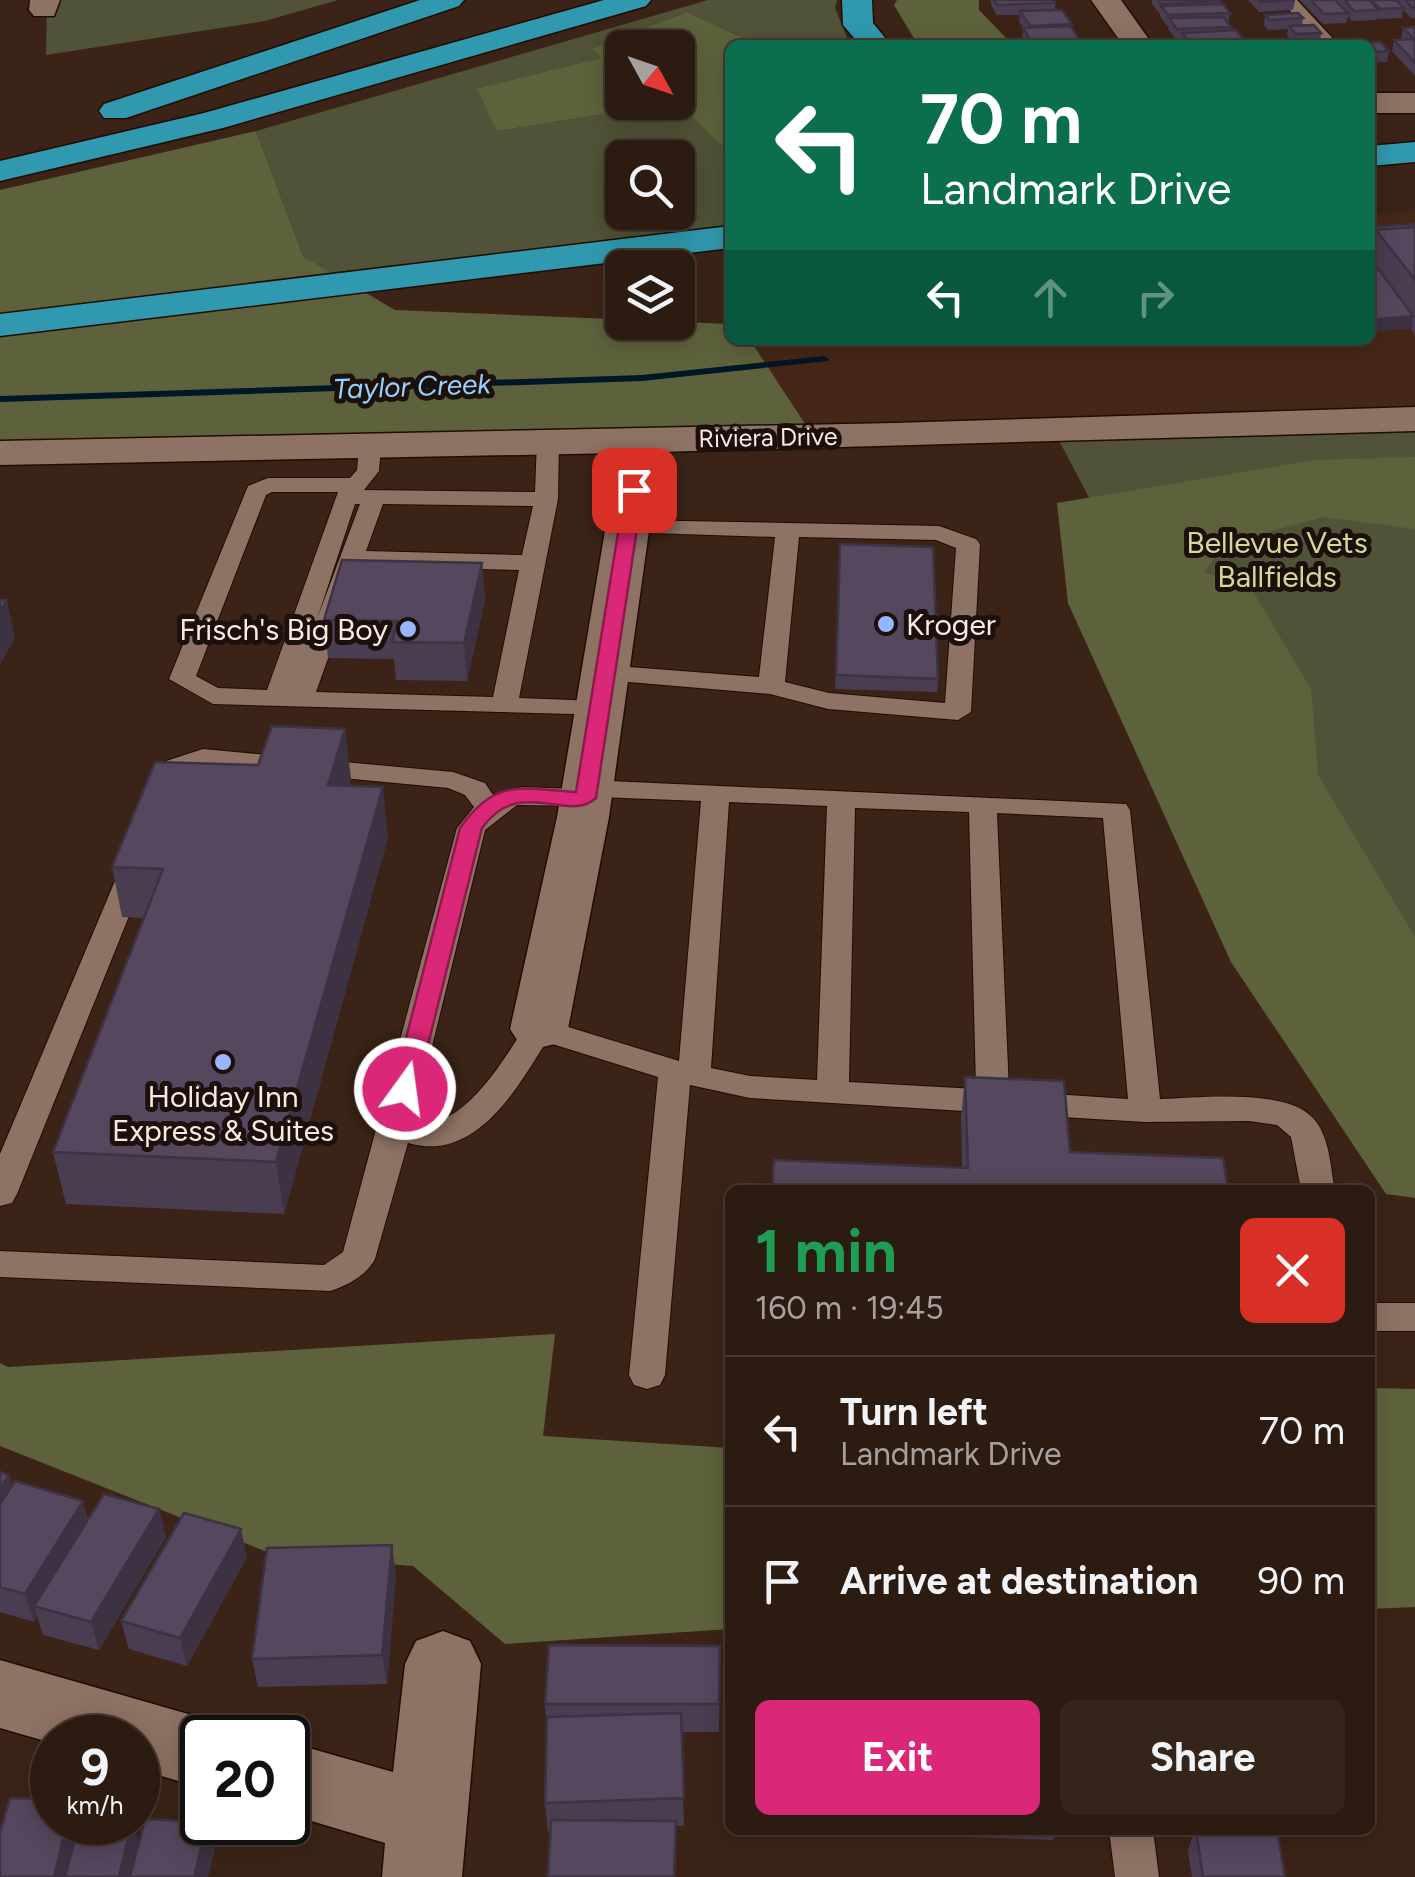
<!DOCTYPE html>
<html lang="en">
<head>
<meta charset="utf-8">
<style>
	body { margin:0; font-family:Figtree,sans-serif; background:#34241a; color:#f1f3f6; height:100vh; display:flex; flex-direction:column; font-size:38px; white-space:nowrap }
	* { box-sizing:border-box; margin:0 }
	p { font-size:32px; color:#a6a19f }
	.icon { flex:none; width:55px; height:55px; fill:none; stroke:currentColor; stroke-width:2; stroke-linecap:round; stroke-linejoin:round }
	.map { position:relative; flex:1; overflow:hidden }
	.sheet { position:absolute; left:725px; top:1185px; width:650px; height:650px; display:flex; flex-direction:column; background:#2c1b11; border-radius:15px; box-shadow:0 5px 25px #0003,0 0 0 2px #483931 }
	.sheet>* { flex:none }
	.guide { position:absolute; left:725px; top:40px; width:650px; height:305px; border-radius:15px; box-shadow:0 5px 25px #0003,0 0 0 2px #483931; background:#0b6e4f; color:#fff; overflow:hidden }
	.needle { width:65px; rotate:130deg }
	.buttons { position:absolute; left:605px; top:30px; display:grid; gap:20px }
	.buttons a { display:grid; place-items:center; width:90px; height:90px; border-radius:15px; background:#2c1b11; box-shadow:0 5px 25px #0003,0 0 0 2px #483931; font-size:50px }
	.speed { position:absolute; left:30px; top:1715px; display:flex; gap:20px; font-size:50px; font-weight:700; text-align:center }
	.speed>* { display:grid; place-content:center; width:130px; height:130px; border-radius:50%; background:#2c1b11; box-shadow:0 5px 25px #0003,0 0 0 2px #483931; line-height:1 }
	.speed small { font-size:25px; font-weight:400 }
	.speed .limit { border:5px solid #111; border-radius:15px; background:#fff; color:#111 }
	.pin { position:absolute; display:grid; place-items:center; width:85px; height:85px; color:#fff; margin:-42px; border-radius:20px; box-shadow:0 5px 15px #0006 }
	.me { position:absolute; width:110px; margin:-55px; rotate:14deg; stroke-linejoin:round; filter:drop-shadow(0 0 8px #0008) }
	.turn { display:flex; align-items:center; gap:35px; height:210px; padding:0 30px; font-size:45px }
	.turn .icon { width:130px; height:130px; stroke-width:2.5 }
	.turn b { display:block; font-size:70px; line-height:85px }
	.lanes { display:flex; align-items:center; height:95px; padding:0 30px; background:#0003; justify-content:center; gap:50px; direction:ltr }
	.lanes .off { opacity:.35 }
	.round { display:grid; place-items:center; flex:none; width:105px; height:105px; border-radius:15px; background:#34241a }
	.overview { display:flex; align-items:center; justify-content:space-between; height:170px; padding:0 30px }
	h1 { font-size:60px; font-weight:700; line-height:75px; color:#1e9e55 }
	.primary-button { display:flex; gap:20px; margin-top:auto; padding:20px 30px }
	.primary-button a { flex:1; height:115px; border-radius:15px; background:#db2777; color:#fff; font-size:40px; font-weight:700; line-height:115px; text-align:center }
	.primary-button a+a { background:#34241a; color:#f1f3f6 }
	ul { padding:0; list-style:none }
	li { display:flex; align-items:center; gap:30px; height:150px; padding:0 30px; border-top:2px solid #483931 }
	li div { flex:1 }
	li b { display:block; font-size:38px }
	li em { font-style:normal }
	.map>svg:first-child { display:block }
	.built { fill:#452717 }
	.green { fill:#505337; fill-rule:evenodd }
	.forest { fill:#5e623c }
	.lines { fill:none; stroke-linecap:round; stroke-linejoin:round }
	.stream { fill:#011728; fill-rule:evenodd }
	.service-casing { stroke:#210c03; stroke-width:2 }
	.minor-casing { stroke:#210c03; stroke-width:3 }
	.motorway-casing { stroke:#210c03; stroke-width:3 }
	.service { fill:#8e7264; fill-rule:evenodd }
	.minor { fill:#8e7264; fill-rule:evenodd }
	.motorway { fill:#3099af; fill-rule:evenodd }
	.wall { fill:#493d51 }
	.shaded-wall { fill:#3c3242 }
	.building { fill:#55475e; stroke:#3c3242; stroke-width:2.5 }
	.route { fill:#db2777; stroke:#8e194d; stroke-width:2.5 }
	.poi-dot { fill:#99b5fd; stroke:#1b100b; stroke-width:4 }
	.labels { text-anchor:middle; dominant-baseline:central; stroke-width:10; stroke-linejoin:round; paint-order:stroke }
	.far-street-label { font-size:25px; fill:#faeae2; stroke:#1b100b }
	.far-water-label { font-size:28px; font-style:italic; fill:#98d1fe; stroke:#1b100b }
	.park-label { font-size:30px; fill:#d2d997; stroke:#1b100b }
	.poi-label { font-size:30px; fill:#faeae2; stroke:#1b100b; text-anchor:start }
</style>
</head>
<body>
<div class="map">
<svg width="1415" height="1877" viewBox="0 0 1415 1877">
	<rect width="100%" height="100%" fill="#3b2417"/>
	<!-- built -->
	<path class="built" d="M 1415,211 L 1415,419 L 813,436 L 750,340 L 1370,340 L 1370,215 Z"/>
	<!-- green -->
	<path class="green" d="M 47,0 L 338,0 L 265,21 L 46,55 Z
		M 708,0 L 837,0 L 835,8 L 850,45 L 758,45 L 687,12 L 593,50 L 604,57 L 497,131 L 677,103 L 730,154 L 730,233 L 335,275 L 303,256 L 256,131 ZM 622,158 L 678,158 L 678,212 L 622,212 Z
		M 1415,419 L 1415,1116 L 1054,431 Z"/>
	<!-- forest -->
	<path class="forest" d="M 897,0 L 979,0 L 979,10 L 1013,45 L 918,45 L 894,5 Z
		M 687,12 L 758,45 L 730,45 L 730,154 L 677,103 L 678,48 L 622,48 L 622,102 L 676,103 L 497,131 L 477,89 L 602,58 L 592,49 Z
		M 256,131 L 303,256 L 395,310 L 730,324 L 730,340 L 750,340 L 813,436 L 0,453 L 0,190 Z
		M 1415,457 L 1415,529 L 1324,517 L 1226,543 L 1204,572 L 1252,590 L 1311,689 L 1318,775 L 1415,937 L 1415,1198 L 1386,1194 L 1231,962 L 1068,603 L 1057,503 L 1314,460 Z
		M 555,1334 L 543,1436 L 730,1448 L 730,1629 L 505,1644 L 413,1566 L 275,1555 L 0,1446 L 0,1363 L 8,1367 Z
		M 1370,1388 L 1415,1389 L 1415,1607 L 1370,1609 Z"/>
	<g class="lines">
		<!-- stream -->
		<path class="stream" d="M 824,356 L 829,359 L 828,361 L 642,381 L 0,402 L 0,396 L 642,375 Z"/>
		<defs>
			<path id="service" d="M 1280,0 L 1297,0 L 1339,45 L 1322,45 Z
				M 548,434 L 559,441 L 558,499 L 519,698 L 599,701 L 608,703 L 612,709 L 608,715 L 213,704 L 169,679 L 248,486 L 268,478 L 350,478 L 357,470 L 359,446 L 370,439 L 381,446 L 379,471 L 364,490 L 535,492 L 537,441 ZM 272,492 L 338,492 L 267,690 L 218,688 L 196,676 L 266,495 ZM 355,504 L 360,504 L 317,619 ZM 383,504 L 533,506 L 522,555 L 366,551 ZM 361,566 L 519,570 L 493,697 L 316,692 Z
				M 628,520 L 939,526 L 976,539 L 980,544 L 971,712 L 958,720 L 828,709 L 770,694 L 594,679 L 590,673 L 594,667 L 603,665 L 759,677 L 775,537 L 620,532 L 616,527 ZM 799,537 L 936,540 L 956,548 L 945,703 L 829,693 L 785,682 Z
				M 203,749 L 453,772 L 485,783 L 493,795 L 522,787 L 574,789 L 577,782 L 587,780 L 1126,804 L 1130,810 L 1160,1099 C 1197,1098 1284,1088 1312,1117 C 1330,1135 1330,1166 1335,1190 L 1301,1190 L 1291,1137 L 1277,1125 L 1249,1121 L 1145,1122 L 750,1098 L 690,1085 L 665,1375 L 660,1385 L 647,1389 L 634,1385 L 629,1375 L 658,1077 L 546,1042 C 517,1089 475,1163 408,1143 L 375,1259 C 367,1275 347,1286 330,1291 L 0,1277 L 0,1251 L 324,1265 L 343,1252 L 457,828 L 474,807 L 465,795 L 448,788 L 206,765 L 188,772 L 175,800 L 155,800 L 151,794 L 166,761 ZM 599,797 L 701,801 L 679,1061 L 539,1018 L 528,1022 C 507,1054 461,1137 414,1120 L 485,830 L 517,805 L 586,806 L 596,804 ZM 729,802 L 827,806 L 817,1080 L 750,1076 L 711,1068 ZM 855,808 L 969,812 L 976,1089 L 849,1082 ZM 997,813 L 1103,818 L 1128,1099 L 1009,1091 Z
				M 134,860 L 144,863 L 148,869 L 17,1194 L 12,1203 L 0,1206 L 0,1154 L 120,869 L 124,863 Z
				M 1370,1303 L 1415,1303 L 1415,1331 L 1370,1331 Z
				M 1109,1830 L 1153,1830 L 1159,1877 L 1115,1877 Z"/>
			<path id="minor" d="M 30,0 L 60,0 L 54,16 L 34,16 L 29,10 Z
				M 1091,0 L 1121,0 L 1153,45 L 1123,45 Z
				M 1370,93 L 1415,93 L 1415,113 L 1370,113 Z
				M 1415,407 L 1415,431 L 660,452 L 609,817 L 568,1029 L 559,1043 L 539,1048 L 519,1043 L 510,1029 L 557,817 L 618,453 L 0,465 L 0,441 L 894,423 Z
				M 443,1631 L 470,1641 L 481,1664 L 462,1877 L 382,1877 L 385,1843 L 288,1814 L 288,1742 L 393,1772 L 405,1664 L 416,1641 Z
				M 0,1660 L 202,1718 L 229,1728 L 234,1738 L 202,1738 L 202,1788 L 138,1769 L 138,1738 L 52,1738 L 52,1743 L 0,1728 Z"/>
			<path id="motorway" d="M 420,0 L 464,0 L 459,6 L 126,118 L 104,118 L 99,111 L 104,104 Z
				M 604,0 L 651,0 L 646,6 L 223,128 L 0,181 L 0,161 L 204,113 Z
				M 842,0 L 872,0 L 873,23 L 891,45 L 860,45 L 843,25 Z
				M 1415,142 L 1415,162 L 1370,166 L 1370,146 Z
				M 730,226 L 730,248 L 0,336 L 0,314 Z"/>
		</defs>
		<!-- service casing -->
		<use href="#service" class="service-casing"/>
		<!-- minor casing -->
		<use href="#minor" class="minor-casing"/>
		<!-- motorway casing -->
		<use href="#motorway" class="motorway-casing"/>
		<!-- service -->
		<use href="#service" class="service"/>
		<!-- minor -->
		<use href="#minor" class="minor"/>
		<!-- motorway -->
		<use href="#motorway" class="motorway"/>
	</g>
	<!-- wall -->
	<path class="wall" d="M 991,0 L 1053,0 L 1055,3 L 1055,10 L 1072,24 L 1072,27 L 1079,39 L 1079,43 L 1094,45 L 1026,45 L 1022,38 L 1024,28 L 1019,22 L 1020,15 L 997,15 L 991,5 Z
		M 1152,0 L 1219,0 L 1220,4 L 1230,13 L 1228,23 L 1231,27 L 1231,30 L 1244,40 L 1244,43 L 1259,45 L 1182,45 L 1181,39 L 1176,40 L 1168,29 L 1169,26 L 1167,26 L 1160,16 L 1160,14 L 1152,4 Z
		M 1248,0 L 1295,0 L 1293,10 L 1259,12 Z
		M 1300,0 L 1415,0 L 1415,18 L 1411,18 L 1403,10 L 1402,18 L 1378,19 L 1376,18 L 1376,20 L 1352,21 L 1348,16 L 1346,23 L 1323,24 Z
		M 1265,15 L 1303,18 L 1302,25 L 1321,33 L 1320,43 L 1294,44 L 1287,36 L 1288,29 L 1268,30 L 1264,25 Z
		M 1415,27 L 1415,76 L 1392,51 L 1394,40 L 1403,40 L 1401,38 L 1403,28 Z
		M 1380,42 L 1389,51 L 1387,62 L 1370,62 L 1370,45 L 1353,45 Z
		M 1415,224 L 1415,336 L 1411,328 L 1370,332 L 1370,227 Z
		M 840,544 L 938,679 L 937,692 L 835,689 Z
		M 482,563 L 485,600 L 467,681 L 396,680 L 394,659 L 328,658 L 324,620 Z
		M 351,778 L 349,786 L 388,837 L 284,1214 L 66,1204 L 53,1152 L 144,918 L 122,917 L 112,867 Z
		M 965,1077 L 1070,1152 L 1223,1158 L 962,1168 L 961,1118 Z
		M 0,1472 L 9,1475 L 12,1485 L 88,1519 L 159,1509 L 166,1537 L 99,1650 L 43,1635 L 37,1616 L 34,1622 L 0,1612 Z
		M 247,1557 L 187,1666 L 129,1649 L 121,1621 Z
		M 396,1574 L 387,1684 L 258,1687 L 252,1659 Z
		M 720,1646 L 719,1732 L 681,1732 L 684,1826 L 676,1826 L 675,1877 L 548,1877 L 551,1831 L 548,1831 L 545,1803 L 547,1730 L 545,1704 Z
		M 967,1830 L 1055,1830 L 1053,1840 L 968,1837 Z
		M 1194,1830 L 1277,1830 L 1285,1877 L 1192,1877 L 1188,1851 Z"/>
	<!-- shaded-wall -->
	<path class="shaded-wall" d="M 1413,316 L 1411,328 L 1370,332 L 1370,320 Z
		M 482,563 L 485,600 L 467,681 L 464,643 Z
		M 7,600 L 15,638 L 0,665 L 0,612 Z
		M 345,729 L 351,778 L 334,835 L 328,785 Z
		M 383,787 L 388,837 L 284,1214 L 276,1162 Z
		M 9,1475 L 18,1503 L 0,1532 L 0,1489 Z
		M 83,1501 L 91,1529 L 34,1606 L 37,1616 L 34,1622 L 25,1594 Z
		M 159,1509 L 166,1537 L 99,1650 L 91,1622 Z
		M 241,1529 L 247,1557 L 187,1666 L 180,1638 Z
		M 392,1545 L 396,1574 L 387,1684 L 382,1655 Z
		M 67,1822 L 81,1822 L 70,1877 L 54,1877 Z
		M 132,1822 L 141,1848 L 134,1877 L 119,1877 Z
		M 207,1822 L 215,1850 L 208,1877 L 194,1877 Z"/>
	<!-- building -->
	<path class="building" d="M 994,0 L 1053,0 L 1055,3 L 997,5 Z
		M 1158,0 L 1219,0 L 1220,1 L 1161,4 Z
		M 1259,0 L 1295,0 L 1261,2 Z
		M 1311,0 L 1335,0 L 1348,13 L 1324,14 Z
		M 1344,0 L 1370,0 L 1378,10 L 1354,11 Z
		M 1371,0 L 1396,0 L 1404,8 L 1380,9 Z
		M 1405,0 L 1415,0 L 1415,8 L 1413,8 Z
		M 1223,4 L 1230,13 L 1168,15 L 1161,6 Z
		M 1062,10 L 1072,24 L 1030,26 L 1020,11 Z
		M 1298,13 L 1303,18 L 1270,20 L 1265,15 Z
		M 1223,17 L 1231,27 L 1177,29 L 1169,18 Z
		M 1314,25 L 1321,33 L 1296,34 L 1289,26 Z
		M 1071,26 L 1079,39 L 1030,40 L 1023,28 Z
		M 1415,27 L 1415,63 L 1394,40 L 1414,39 L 1403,28 Z
		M 1236,30 L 1244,40 L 1190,43 L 1182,33 Z
		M 1256,42 L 1259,45 L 1199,45 Z
		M 1380,42 L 1389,51 L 1370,52 L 1370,45 L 1353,44 Z
		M 1092,43 L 1094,45 L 1049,45 Z
		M 1415,224 L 1415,227 L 1376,230 L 1371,259 L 1413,316 L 1370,320 L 1370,227 Z
		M 1415,227 L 1415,280 L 1376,230 Z
		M 840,544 L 933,547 L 938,679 L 836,675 Z
		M 342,560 L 482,563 L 464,643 L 392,642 L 397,621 L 324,620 Z
		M 0,600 L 7,600 L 0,612 Z
		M 272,726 L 345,729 L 328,785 L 383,787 L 276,1162 L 53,1152 L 163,869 L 112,867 L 155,762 L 258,765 Z
		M 965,1077 L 1064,1081 L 1070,1152 L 1223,1158 L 1228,1190 L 772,1190 L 774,1160 L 968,1168 Z
		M 0,1472 L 9,1475 L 0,1489 Z
		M 15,1481 L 83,1501 L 25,1594 L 0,1587 L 0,1504 Z
		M 104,1494 L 159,1509 L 91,1622 L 34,1606 Z
		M 184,1513 L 241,1529 L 180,1638 L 121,1621 Z
		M 392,1545 L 382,1655 L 252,1659 L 267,1548 Z
		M 549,1645 L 720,1646 L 719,1704 L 545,1704 Z
		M 681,1713 L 684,1798 L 545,1803 L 547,1717 Z
		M 10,1798 L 52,1799 L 52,1822 L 67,1822 L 54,1877 L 0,1877 L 0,1833 Z
		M 145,1819 L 207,1822 L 194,1877 L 130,1877 Z
		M 551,1820 L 676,1821 L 674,1877 L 548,1877 Z
		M 79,1822 L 132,1822 L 119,1877 L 65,1877 Z
		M 1196,1830 L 1277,1830 L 1285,1877 L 1203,1877 Z"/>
	<!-- route -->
	<path class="route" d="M 634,484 L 643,490 L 596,798 C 568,824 520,775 482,828 L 417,1089 L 414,1095 L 397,1095 L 393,1089 L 460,828 C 496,777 521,789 576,792 L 625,490 Z"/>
	<!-- markers -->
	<g class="poi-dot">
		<circle cx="886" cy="624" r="10"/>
		<circle cx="408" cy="629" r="10"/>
		<circle cx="223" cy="1062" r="10"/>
	</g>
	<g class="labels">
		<!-- far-street labels -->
		<g class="far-street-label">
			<text transform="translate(768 437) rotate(-1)">Riviera Drive</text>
		</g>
		<!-- far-water labels -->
		<g class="far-water-label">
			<text transform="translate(412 386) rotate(-2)">Taylor Creek</text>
		</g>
		<!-- park labels -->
		<g class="park-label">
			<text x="1277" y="542">Bellevue Vets<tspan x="1277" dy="34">Ballfields</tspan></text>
		</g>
		<!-- poi labels -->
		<g class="poi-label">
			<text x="906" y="624">Kroger</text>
			<text x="388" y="629" text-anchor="end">Frisch's Big Boy</text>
			<text x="223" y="1096" text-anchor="middle">Holiday Inn<tspan x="223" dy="34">Express &amp; Suites</tspan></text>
		</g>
	</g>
</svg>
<div class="buttons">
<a><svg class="needle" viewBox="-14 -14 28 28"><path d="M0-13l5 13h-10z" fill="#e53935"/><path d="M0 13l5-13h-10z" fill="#a6a19f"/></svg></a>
<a><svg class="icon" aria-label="search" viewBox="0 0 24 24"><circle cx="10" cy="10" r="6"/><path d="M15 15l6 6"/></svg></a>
<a><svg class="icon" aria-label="layers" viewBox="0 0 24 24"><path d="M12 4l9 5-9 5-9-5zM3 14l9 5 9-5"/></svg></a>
</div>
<div class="speed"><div>9<small>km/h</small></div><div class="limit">20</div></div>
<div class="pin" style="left:634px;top:490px;background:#d93025"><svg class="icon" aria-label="arrive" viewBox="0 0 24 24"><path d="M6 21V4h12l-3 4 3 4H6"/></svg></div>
<svg class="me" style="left:405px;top:1089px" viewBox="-20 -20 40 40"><circle r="17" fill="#db2777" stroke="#fff" stroke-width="3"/><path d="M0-11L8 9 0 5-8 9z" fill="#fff"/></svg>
<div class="guide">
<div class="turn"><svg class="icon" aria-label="left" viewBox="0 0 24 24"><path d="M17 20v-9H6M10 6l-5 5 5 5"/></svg><div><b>70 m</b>Landmark Drive</div></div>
<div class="lanes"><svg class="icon" aria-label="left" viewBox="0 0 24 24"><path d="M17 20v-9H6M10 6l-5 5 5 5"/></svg><svg class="icon off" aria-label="ahead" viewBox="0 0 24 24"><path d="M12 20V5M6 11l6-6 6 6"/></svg><svg class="icon off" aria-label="right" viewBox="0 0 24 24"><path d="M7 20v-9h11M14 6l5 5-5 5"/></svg></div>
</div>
<section class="sheet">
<div class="overview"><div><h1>1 min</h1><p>160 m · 19:45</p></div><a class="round" style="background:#d93025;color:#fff"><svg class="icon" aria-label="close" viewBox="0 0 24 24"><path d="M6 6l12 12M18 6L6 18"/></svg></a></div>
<ul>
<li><svg class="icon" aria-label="left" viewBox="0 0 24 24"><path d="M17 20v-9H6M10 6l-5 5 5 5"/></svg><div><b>Turn left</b><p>Landmark Drive</p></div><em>70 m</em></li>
<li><svg class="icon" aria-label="arrive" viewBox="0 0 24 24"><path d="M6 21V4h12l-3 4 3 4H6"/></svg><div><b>Arrive at destination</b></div><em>90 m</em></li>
</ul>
<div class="primary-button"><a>Exit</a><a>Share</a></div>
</section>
</div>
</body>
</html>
